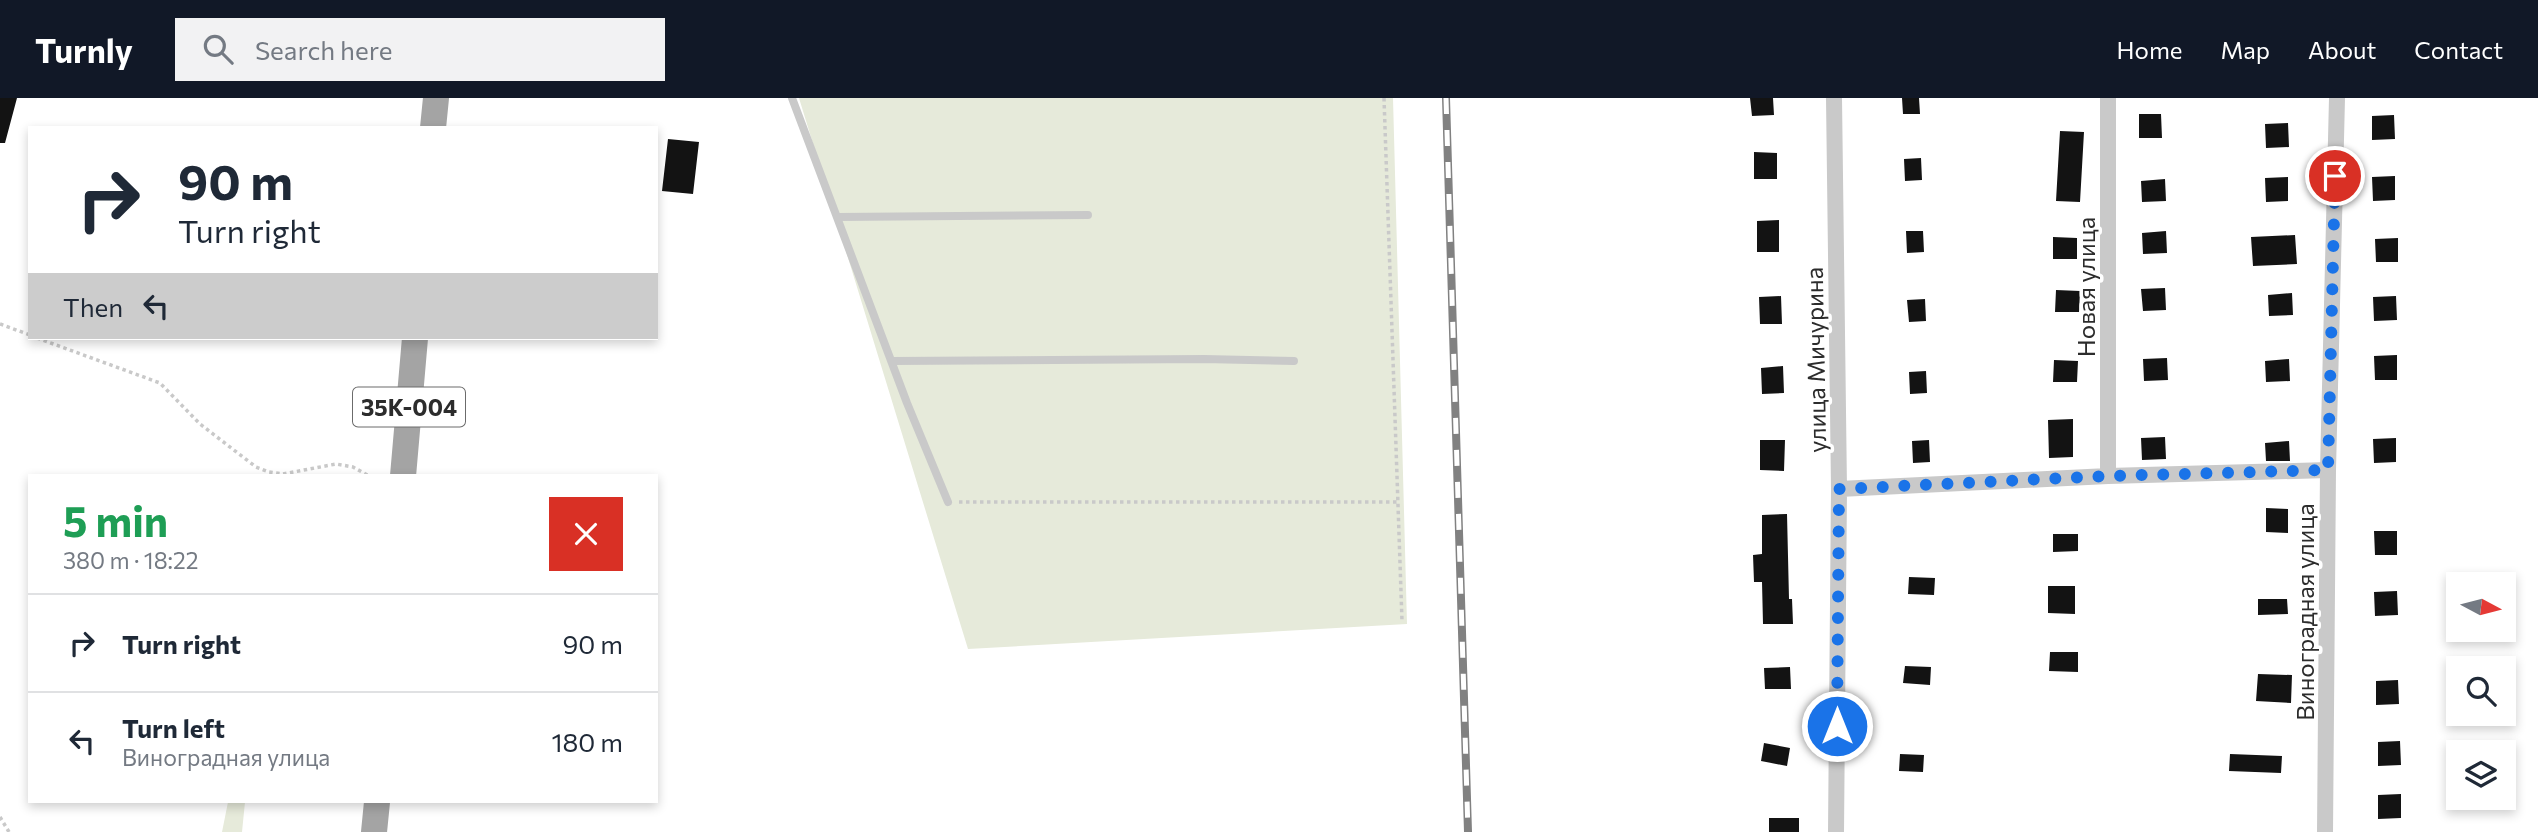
<!DOCTYPE html>
<html lang="en">
<head>
<meta charset="utf-8">
<style>
	body { margin:0; font-family:Commissioner,sans-serif; background:#f2f2f3; color:#1f2937; height:100vh; display:flex; flex-direction:column; font-size:26px; white-space:nowrap }
	* { box-sizing:border-box; margin:0 }
	p { font-size:23px; color:#747a83 }
	.icon { flex:none; width:38px; height:38px; fill:none; stroke:currentColor; stroke-width:2; stroke-linecap:round; stroke-linejoin:round }
	.map { position:relative; flex:1; overflow:hidden }
	.panel { position:absolute; left:28px; top:376px; width:630px; height:329px; display:flex; flex-direction:column; background:#fff; border-radius:0px; box-shadow:0 4px 10px #0003 }
	.panel>* { flex:none }
	.guide { position:absolute; left:28px; top:28px; width:630px; height:214px; border-radius:0px; box-shadow:0 4px 10px #0003; background:#fff; color:#1f2937; overflow:hidden }
	.needle { width:46px; rotate:97deg }
	.fabs { position:absolute; left:2446px; top:474px; display:grid; gap:14px }
	.fabs a { display:grid; place-items:center; width:70px; height:70px; border-radius:0px; background:#fff; box-shadow:0 4px 10px #0003; font-size:35px }
	.pin { position:absolute; display:grid; place-items:center; width:60px; height:60px; color:#fff; margin:-30px; border:4px solid #fff; border-radius:50%; box-shadow:0 2px 7px #0007 }
	.me { position:absolute; width:77px; margin:-38px; rotate:0deg; stroke-linejoin:round; filter:drop-shadow(0 0 5px #0008) }
	.turn { display:flex; align-items:center; gap:24px; height:147px; padding:0 35px; font-size:32px }
	.turn .icon { width:91px; height:91px; stroke-width:2.5 }
	.turn b { display:block; font-size:49px; line-height:60px }
	.then { display:flex; align-items:center; height:66px; padding:0 35px; background:#0003; gap:14px; font-size:26px }
	.round { display:grid; place-items:center; flex:none; width:74px; height:74px; border-radius:0px; background:#f2f2f3 }
	.overview { display:flex; align-items:center; justify-content:space-between; height:119px; padding:0 35px }
	h1 { font-size:42px; font-weight:700; line-height:52px; color:#1e9e55 }
	ul { padding:0; list-style:none }
	li { display:flex; align-items:center; gap:21px; height:98px; padding:0 35px; border-top:2px solid #e0e1e3 }
	li div { flex:1 }
	li b { display:block; font-size:26px }
	li em { font-style:normal }
	header { display:flex; align-items:center; gap:42px; box-sizing:border-box; height:98px; padding:0 35px; background:#111827; color:#fff }
	header strong { font-size:33px }
	nav { display:flex; gap:38px; margin-inline-start:auto; font-size:24px }
	.search { width:490px; height:63px; background:#f2f2f3; display:flex; align-items:center; gap:18px; box-sizing:border-box; padding:0 24px; border-radius:0px; color:#747a83; font-size:26px }
	.map>svg:first-child { display:block }
	.green { fill:#e6eada }
	.building { fill:#131313 }
	.lines { fill:none; stroke-linecap:round; stroke-linejoin:round }
	.path { stroke:#c9c9c9; stroke-width:3.5; stroke-dasharray:3.5 3.5; stroke-linecap:butt }
	.service { stroke:#c9c9c9; stroke-width:8 }
	.minor { stroke:#c9c9c9; stroke-width:16 }
	.primary { stroke:#a4a4a4; stroke-width:26 }
	.rail-casing { stroke:#818181; stroke-width:8 }
	.rail { stroke:#fff; stroke-width:5; stroke-dasharray:16; stroke-linecap:butt }
	.route { stroke:#1a73e8; stroke-width:12; stroke-dasharray:0 21.6 }
	.labels { text-anchor:middle; dominant-baseline:central; stroke-width:7; stroke-linejoin:round; paint-order:stroke }
	.shield { fill:#fff; stroke:#6b6b6b; stroke-width:2 }
	.shield-label { font-size:23px; font-weight:bold; fill:#2c2c2c }
	.street-label { font-size:24px; fill:#2c2c2c; stroke:#fff }
</style>
</head>
<body>
<header>
<strong>Turnly</strong>
<div class="search"><svg class="icon" aria-label="search" viewBox="0 0 24 24"><circle cx="10" cy="10" r="6"/><path d="M15 15l6 6"/></svg>Search here</div>
<nav><a>Home</a><a>Map</a><a>About</a><a>Contact</a></nav>
</header>
<div class="map">
<svg width="2538" height="734" viewBox="0 0 2538 734">
	<rect width="100%" height="100%" fill="#fff"/>
	<!-- green -->
	<path class="green" d="M 799,0 L 1393,0 L 1407,526 L 968,551 Z
		M 228,704 L 245,704 L 242,734 L 222,734 Z"/>
	<!-- building -->
	<path class="building" d="M 0,0 L 17,0 L 5,45 L 0,45 Z
		M 1750,0 L 1773,0 L 1774,17 L 1752,18 Z
		M 1902,0 L 1919,0 L 1920,16 L 1903,16 Z
		M 2139,16 L 2161,16 L 2162,40 L 2139,40 Z
		M 2394,17 L 2395,41 L 2372,42 L 2372,18 Z
		M 2288,25 L 2289,49 L 2266,50 L 2265,26 Z
		M 2060,33 L 2084,34 L 2080,104 L 2056,103 Z
		M 668,41 L 699,44 L 693,96 L 662,93 Z
		M 1754,54 L 1777,55 L 1777,81 L 1754,81 Z
		M 1921,60 L 1922,82 L 1905,83 L 1904,61 Z
		M 2395,78 L 2395,102 L 2373,103 L 2372,79 Z
		M 2288,79 L 2288,103 L 2266,104 L 2265,80 Z
		M 2165,81 L 2166,103 L 2142,104 L 2141,83 Z
		M 1779,122 L 1779,154 L 1757,154 L 1757,123 Z
		M 1906,133 L 1923,133 L 1924,154 L 1907,155 Z
		M 2166,133 L 2167,155 L 2143,156 L 2142,135 Z
		M 2295,137 L 2297,166 L 2253,168 L 2251,139 Z
		M 2053,139 L 2077,140 L 2077,161 L 2053,161 Z
		M 2398,140 L 2398,164 L 2376,164 L 2375,141 Z
		M 2165,190 L 2166,212 L 2143,213 L 2141,191 Z
		M 2056,192 L 2080,193 L 2079,214 L 2055,214 Z
		M 2292,195 L 2293,217 L 2269,218 L 2268,197 Z
		M 1781,198 L 1782,226 L 1760,226 L 1759,199 Z
		M 2396,198 L 2397,222 L 2374,223 L 2373,199 Z
		M 1925,201 L 1926,223 L 1909,224 L 1907,202 Z
		M 2397,257 L 2397,282 L 2375,282 L 2374,258 Z
		M 2167,260 L 2168,282 L 2144,283 L 2143,261 Z
		M 2289,261 L 2290,283 L 2266,284 L 2265,263 Z
		M 2054,262 L 2078,263 L 2077,284 L 2053,284 Z
		M 1783,268 L 1784,295 L 1762,296 L 1761,270 Z
		M 1926,273 L 1927,295 L 1910,296 L 1909,274 Z
		M 2073,321 L 2073,359 L 2049,360 L 2048,322 Z
		M 2165,339 L 2166,361 L 2142,362 L 2141,340 Z
		M 2396,340 L 2396,364 L 2374,365 L 2373,341 Z
		M 1760,342 L 1785,342 L 1784,373 L 1760,372 Z
		M 1929,342 L 1930,364 L 1913,365 L 1912,343 Z
		M 2289,343 L 2290,363 L 2266,363 L 2265,345 Z
		M 2266,410 L 2288,411 L 2288,435 L 2266,434 Z
		M 1787,416 L 1789,501 L 1792,501 L 1793,526 L 1763,526 L 1762,484 L 1754,484 L 1753,457 L 1762,456 L 1762,417 Z
		M 2374,433 L 2397,433 L 2397,457 L 2375,457 Z
		M 2053,436 L 2078,436 L 2078,453 L 2053,454 Z
		M 1909,479 L 1935,480 L 1934,497 L 1908,496 Z
		M 2048,488 L 2075,488 L 2075,516 L 2048,515 Z
		M 2397,493 L 2398,517 L 2375,518 L 2374,494 Z
		M 2258,501 L 2287,501 L 2288,516 L 2258,517 Z
		M 2050,554 L 2078,554 L 2078,574 L 2049,573 Z
		M 1905,568 L 1931,569 L 1930,587 L 1903,585 Z
		M 1790,569 L 1791,591 L 1765,591 L 1764,570 Z
		M 2258,576 L 2292,577 L 2291,605 L 2256,603 Z
		M 2398,582 L 2399,606 L 2376,607 L 2376,583 Z
		M 2400,643 L 2401,667 L 2378,668 L 2378,644 Z
		M 1764,645 L 1790,650 L 1787,668 L 1761,663 Z
		M 1900,656 L 1924,657 L 1923,674 L 1899,673 Z
		M 2230,656 L 2282,658 L 2281,675 L 2229,673 Z
		M 2401,696 L 2401,720 L 2378,721 L 2378,697 Z
		M 1769,720 L 1799,720 L 1799,734 L 1769,734 Z"/>
	<g class="lines">
		<!-- path -->
		<path class="path" d="M 1384,0 L 1402,523
			M 0,226 L 30,237
			M 37,240 L 160,285 L 200,326 L 256,369 L 269,374 L 283,376 L 336,366 L 353,369 L 369,378
			M 959,404 L 1398,404
			M 0,719 L 9,734"/>
		<!-- service -->
		<path class="service" d="M 792,0 L 907,305 L 948,404
			M 838,119 L 1088,117
			M 892,263 L 1204,261 L 1294,263"/>
		<!-- minor -->
		<path class="minor" d="M 1834,0 L 1839,391 L 1836,734
			M 2108,0 L 2108,378
			M 1839,391 L 2108,378 L 2328,372
			M 2325,734 L 2328,372 L 2337,0"/>
		<!-- primary -->
		<path class="primary" d="M 433,30 L 436,0
			M 403,378 L 415,240
			M 374,734 L 377,704"/>
		<defs>
			<path id="rail" d="M 1446,0 L 1468,734"/>
		</defs>
		<!-- rail casing -->
		<use href="#rail" class="rail-casing"/>
		<!-- rail -->
		<use href="#rail" class="rail"/>
	</g>
	<g class="lines">
		<!-- route -->
		<path class="route" d="M 1837,628 L 1839,391 L 2108,378 L 2328,372 L 2335,78"/>
	</g>
	<g class="labels">
		<!-- shield labels -->
		<rect class="shield" x="353" y="289.5" width="112" height="39" rx="5"/>
		<g class="shield-label">
			<text x="409" y="309">35К-004</text>
		</g>
		<!-- street labels -->
		<g class="street-label">
			<text transform="translate(2085 189) rotate(-90)">Новая улица</text>
			<text transform="translate(1815 262) rotate(-91)">улица Мичурина</text>
			<text transform="translate(2304 514) rotate(-90)">Виноградная улица</text>
		</g>
	</g>
</svg>
<div class="fabs">
<a><svg class="needle" viewBox="-14 -14 28 28"><path d="M0-13l5 13h-10z" fill="#e53935"/><path d="M0 13l5-13h-10z" fill="#747a83"/></svg></a>
<a><svg class="icon" aria-label="search" viewBox="0 0 24 24"><circle cx="10" cy="10" r="6"/><path d="M15 15l6 6"/></svg></a>
<a><svg class="icon" aria-label="layers" viewBox="0 0 24 24"><path d="M12 4l9 5-9 5-9-5zM3 14l9 5 9-5"/></svg></a>
</div>
<div class="pin" style="left:2335px;top:78px;background:#d93025"><svg class="icon" aria-label="arrive" viewBox="0 0 24 24"><path d="M6 21V4h12l-3 4 3 4H6"/></svg></div>
<svg class="me" style="left:1837px;top:628px" viewBox="-20 -20 40 40"><circle r="17" fill="#1a73e8" stroke="#fff" stroke-width="3"/><path d="M0-11L8 9 0 5-8 9z" fill="#fff"/></svg>
<div class="guide">
<div class="turn"><svg class="icon" aria-label="right" viewBox="0 0 24 24"><path d="M7 20v-9h11M14 6l5 5-5 5"/></svg><div><b>90 m</b>Turn right</div></div>
<div class="then">Then<svg class="icon" aria-label="left" viewBox="0 0 24 24"><path d="M17 20v-9H6M10 6l-5 5 5 5"/></svg></div>
</div>
<section class="panel">
<div class="overview"><div><h1>5 min</h1><p>380 m · 18:22</p></div><a class="round" style="background:#d93025;color:#fff"><svg class="icon" aria-label="close" viewBox="0 0 24 24"><path d="M6 6l12 12M18 6L6 18"/></svg></a></div>
<ul>
<li><svg class="icon" aria-label="right" viewBox="0 0 24 24"><path d="M7 20v-9h11M14 6l5 5-5 5"/></svg><div><b>Turn right</b></div><em>90 m</em></li>
<li><svg class="icon" aria-label="left" viewBox="0 0 24 24"><path d="M17 20v-9H6M10 6l-5 5 5 5"/></svg><div><b>Turn left</b><p>Виноградная улица</p></div><em>180 m</em></li>
</ul>
</section>
</div>
</body>
</html>
